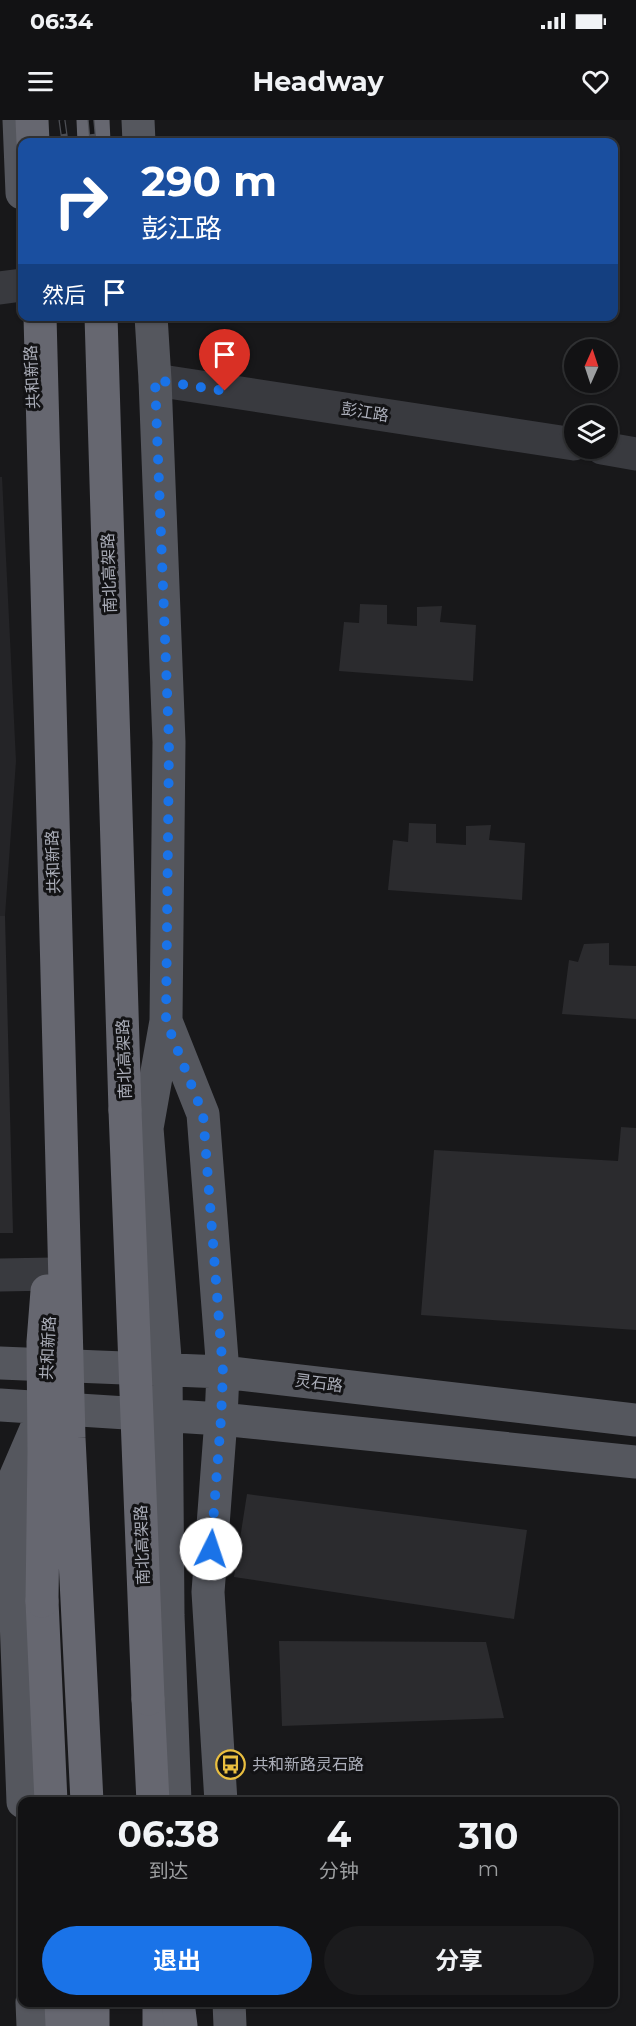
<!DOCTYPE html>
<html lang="zh">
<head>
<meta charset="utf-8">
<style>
	body { margin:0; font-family:Montserrat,"Noto Sans SC",sans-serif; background:#1b1b1d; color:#f1f3f6; height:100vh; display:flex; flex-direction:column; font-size:22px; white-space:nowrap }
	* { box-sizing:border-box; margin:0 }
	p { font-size:20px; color:#9c9ea0 }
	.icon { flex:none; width:33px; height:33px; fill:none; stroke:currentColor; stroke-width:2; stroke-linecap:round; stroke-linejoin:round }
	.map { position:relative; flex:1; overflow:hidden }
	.side { position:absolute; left:18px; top:1677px; width:600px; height:210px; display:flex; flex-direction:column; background:#121214; border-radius:12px; box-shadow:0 2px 4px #0004,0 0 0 2px #313234 }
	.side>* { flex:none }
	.guide { position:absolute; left:18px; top:18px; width:600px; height:183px; border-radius:12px; box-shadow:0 2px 4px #0004,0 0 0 2px #313234; background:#1a4fa0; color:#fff; overflow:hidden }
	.needle { width:39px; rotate:3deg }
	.fabs { position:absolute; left:564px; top:219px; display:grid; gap:12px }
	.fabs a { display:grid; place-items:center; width:54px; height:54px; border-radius:50%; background:#121214; box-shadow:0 2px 4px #0004,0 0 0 2px #313234; font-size:30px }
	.pin { position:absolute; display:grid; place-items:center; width:51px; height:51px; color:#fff; margin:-62px -26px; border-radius:50% 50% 50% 0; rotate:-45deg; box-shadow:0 0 6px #0007 }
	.pin .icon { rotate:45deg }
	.me { position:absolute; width:66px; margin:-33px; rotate:4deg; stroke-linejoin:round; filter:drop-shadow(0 0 4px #0008) }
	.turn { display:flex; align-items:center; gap:21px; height:126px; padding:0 24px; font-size:27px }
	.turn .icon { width:78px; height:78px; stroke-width:2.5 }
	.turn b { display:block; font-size:42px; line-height:51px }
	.then { display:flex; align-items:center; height:57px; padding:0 24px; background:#0003; gap:12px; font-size:22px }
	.eta { display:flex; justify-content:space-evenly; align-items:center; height:102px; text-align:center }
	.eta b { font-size:36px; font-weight:700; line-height:42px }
	.action { display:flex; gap:12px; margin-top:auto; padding:12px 24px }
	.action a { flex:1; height:69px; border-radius:36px; background:#1a73e8; color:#fff; font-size:24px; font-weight:700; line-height:69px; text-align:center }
	.action a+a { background:#1b1b1d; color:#f1f3f6 }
	.status { display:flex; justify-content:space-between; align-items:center; height:42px; padding:0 30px; background:#121214; direction:ltr }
	.status svg { height:16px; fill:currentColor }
	header { display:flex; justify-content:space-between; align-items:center; height:78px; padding:0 24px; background:#121214; font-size:27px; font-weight:700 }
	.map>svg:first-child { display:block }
	.built { fill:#242427 }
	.building { fill:#2b2b2e }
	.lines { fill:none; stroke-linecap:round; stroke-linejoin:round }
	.minor { stroke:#393a3f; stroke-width:33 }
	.major { stroke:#55575e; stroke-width:33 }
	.highway { stroke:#666770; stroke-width:33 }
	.rail-casing { stroke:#4c4e54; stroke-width:7 }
	.rail { stroke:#131315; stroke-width:4.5; stroke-dasharray:14; stroke-linecap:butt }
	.highway-bridge { stroke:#666770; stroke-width:33 }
	.route { stroke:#1a73e8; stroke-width:10; stroke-dasharray:0 18 }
	.labels { text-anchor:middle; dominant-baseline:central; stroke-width:6; stroke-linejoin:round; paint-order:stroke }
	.street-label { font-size:16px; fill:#abaeb9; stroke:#131315 }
	.poi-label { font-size:16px; fill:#abaeb9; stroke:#131315; text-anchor:start }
</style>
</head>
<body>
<div class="status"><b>06:34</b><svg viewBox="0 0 49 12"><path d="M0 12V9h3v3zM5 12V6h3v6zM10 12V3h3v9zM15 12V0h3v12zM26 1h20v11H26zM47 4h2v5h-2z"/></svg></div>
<header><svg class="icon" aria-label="menu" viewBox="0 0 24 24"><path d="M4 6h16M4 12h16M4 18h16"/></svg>Headway<svg class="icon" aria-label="heart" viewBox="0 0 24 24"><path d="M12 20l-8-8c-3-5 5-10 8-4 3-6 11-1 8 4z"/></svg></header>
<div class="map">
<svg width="636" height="1906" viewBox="0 0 636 1906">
	<rect width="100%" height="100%" fill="#18181a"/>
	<!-- built -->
	<path class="built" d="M 0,357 L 2,357 L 16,641 L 5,796 L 0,796 Z"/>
	<!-- building -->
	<path class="building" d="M 360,484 L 387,485 L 387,504 L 417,506 L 417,487 L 442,486 L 440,502 L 476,505 L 473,561 L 339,551 L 344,502 L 359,503 Z
		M 409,703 L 436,704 L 436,723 L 466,725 L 466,706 L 491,705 L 489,720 L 525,723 L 522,780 L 388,770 L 393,720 L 408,722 Z
		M 0,796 L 5,796 L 13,1113 L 0,1113 Z
		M 609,823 L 609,845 L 636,846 L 636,899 L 562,894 L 569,840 L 578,842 L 584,824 Z
		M 621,1007 L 636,1008 L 636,1210 L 421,1195 L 434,1030 L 618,1041 Z
		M 247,1374 L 527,1410 L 514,1499 L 234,1457 Z
		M 279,1521 L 486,1522 L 504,1598 L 282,1606 Z"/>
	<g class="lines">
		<!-- minor -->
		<path class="minor" d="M 0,168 L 22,165
			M 155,260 L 574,324
			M 602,328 L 636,334
			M 0,1155 L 53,1154"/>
		<!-- major -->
		<path class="major" d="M 19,0 L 22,73
			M 138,0 L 139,22
			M 151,196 L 155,260 L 169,622 L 166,901 L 203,994 L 223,1252 L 221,1299 L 208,1472 L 221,1682
			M 166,901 L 147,1008 L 166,1251 L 168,1495 L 175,1682
			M 0,1243 L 223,1252 L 636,1300
			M 0,1285 L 221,1299 L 636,1342
			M 23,1682 L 11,1367 L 45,1288
			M 32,1882 L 33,1906
			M 229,1882 L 230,1906"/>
		<!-- highway -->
		<path class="highway" d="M 32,0 L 33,22
			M 93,0 L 94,22
			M 101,196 L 125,990
			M 42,1481 L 51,1682
			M 148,1579 L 153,1682
			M 61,1882 L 62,1906
			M 93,1882 L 93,1906
			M 159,1882 L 159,1906"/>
		<defs>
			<path id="rail" d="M 62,0 L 65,22
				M 91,0 L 93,22"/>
		</defs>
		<!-- rail casing -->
		<use href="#rail" class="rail-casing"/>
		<!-- rail -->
		<use href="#rail" class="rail"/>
		<!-- highway-bridge -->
		<path class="highway-bridge" d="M 40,196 L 69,1318 L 87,1682
			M 125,990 L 148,1579
			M 42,1481 L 44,1332 L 43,1222 L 47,1171
			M 178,1882 L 181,1906"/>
	</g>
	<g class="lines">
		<!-- route -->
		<path class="route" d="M 211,1429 L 221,1299 L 223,1252 L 203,994 L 166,901 L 169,622 L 155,260 L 225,271"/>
	</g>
	<!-- icons -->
	<defs>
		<symbol id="bus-ring" viewBox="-11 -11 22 22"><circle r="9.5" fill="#131315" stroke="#eabf40" stroke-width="1.5"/><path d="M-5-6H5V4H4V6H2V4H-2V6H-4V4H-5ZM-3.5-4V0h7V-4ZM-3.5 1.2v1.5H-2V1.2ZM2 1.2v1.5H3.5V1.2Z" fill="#eabf40"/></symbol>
	</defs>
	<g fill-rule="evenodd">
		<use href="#bus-ring" x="214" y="1628" width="33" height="33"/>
	</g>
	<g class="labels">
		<!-- street labels -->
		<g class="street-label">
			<text transform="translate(32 257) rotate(-93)">共和新路</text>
			<text transform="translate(365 292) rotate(9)">彭江路</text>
			<text transform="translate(109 453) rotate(-92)">南北高架路</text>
			<text transform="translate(53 742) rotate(-92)">共和新路</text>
			<text transform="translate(124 939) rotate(-92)">南北高架路</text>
			<text transform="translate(48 1228) rotate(-87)">共和新路</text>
			<text transform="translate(319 1263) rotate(7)">灵石路</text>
			<text transform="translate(142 1425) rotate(-92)">南北高架路</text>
		</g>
		<!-- poi labels -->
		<g class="poi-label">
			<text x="252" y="1644">共和新路灵石路</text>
		</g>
	</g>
</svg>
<div class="fabs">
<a><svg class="needle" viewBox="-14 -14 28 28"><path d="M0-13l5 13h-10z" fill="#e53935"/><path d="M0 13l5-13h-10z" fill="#9c9ea0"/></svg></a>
<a><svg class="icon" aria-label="layers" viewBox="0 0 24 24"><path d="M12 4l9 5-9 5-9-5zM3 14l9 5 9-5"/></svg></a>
</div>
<div class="pin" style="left:225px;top:271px;background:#d93025"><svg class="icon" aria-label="arrive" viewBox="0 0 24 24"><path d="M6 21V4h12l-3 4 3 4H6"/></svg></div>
<svg class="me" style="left:211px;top:1429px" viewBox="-20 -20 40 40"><circle r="19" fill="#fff"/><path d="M0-13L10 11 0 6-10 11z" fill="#1a73e8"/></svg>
<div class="guide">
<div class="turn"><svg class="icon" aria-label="right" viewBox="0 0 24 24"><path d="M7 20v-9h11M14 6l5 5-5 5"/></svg><div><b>290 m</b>彭江路</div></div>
<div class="then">然后<svg class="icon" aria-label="arrive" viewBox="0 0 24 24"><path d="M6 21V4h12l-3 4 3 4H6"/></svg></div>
</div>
<section class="side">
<div class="eta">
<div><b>06:38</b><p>到达</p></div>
<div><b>4</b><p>分钟</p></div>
<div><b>310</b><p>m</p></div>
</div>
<div class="action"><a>退出</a><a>分享</a></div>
</section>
</div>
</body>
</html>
